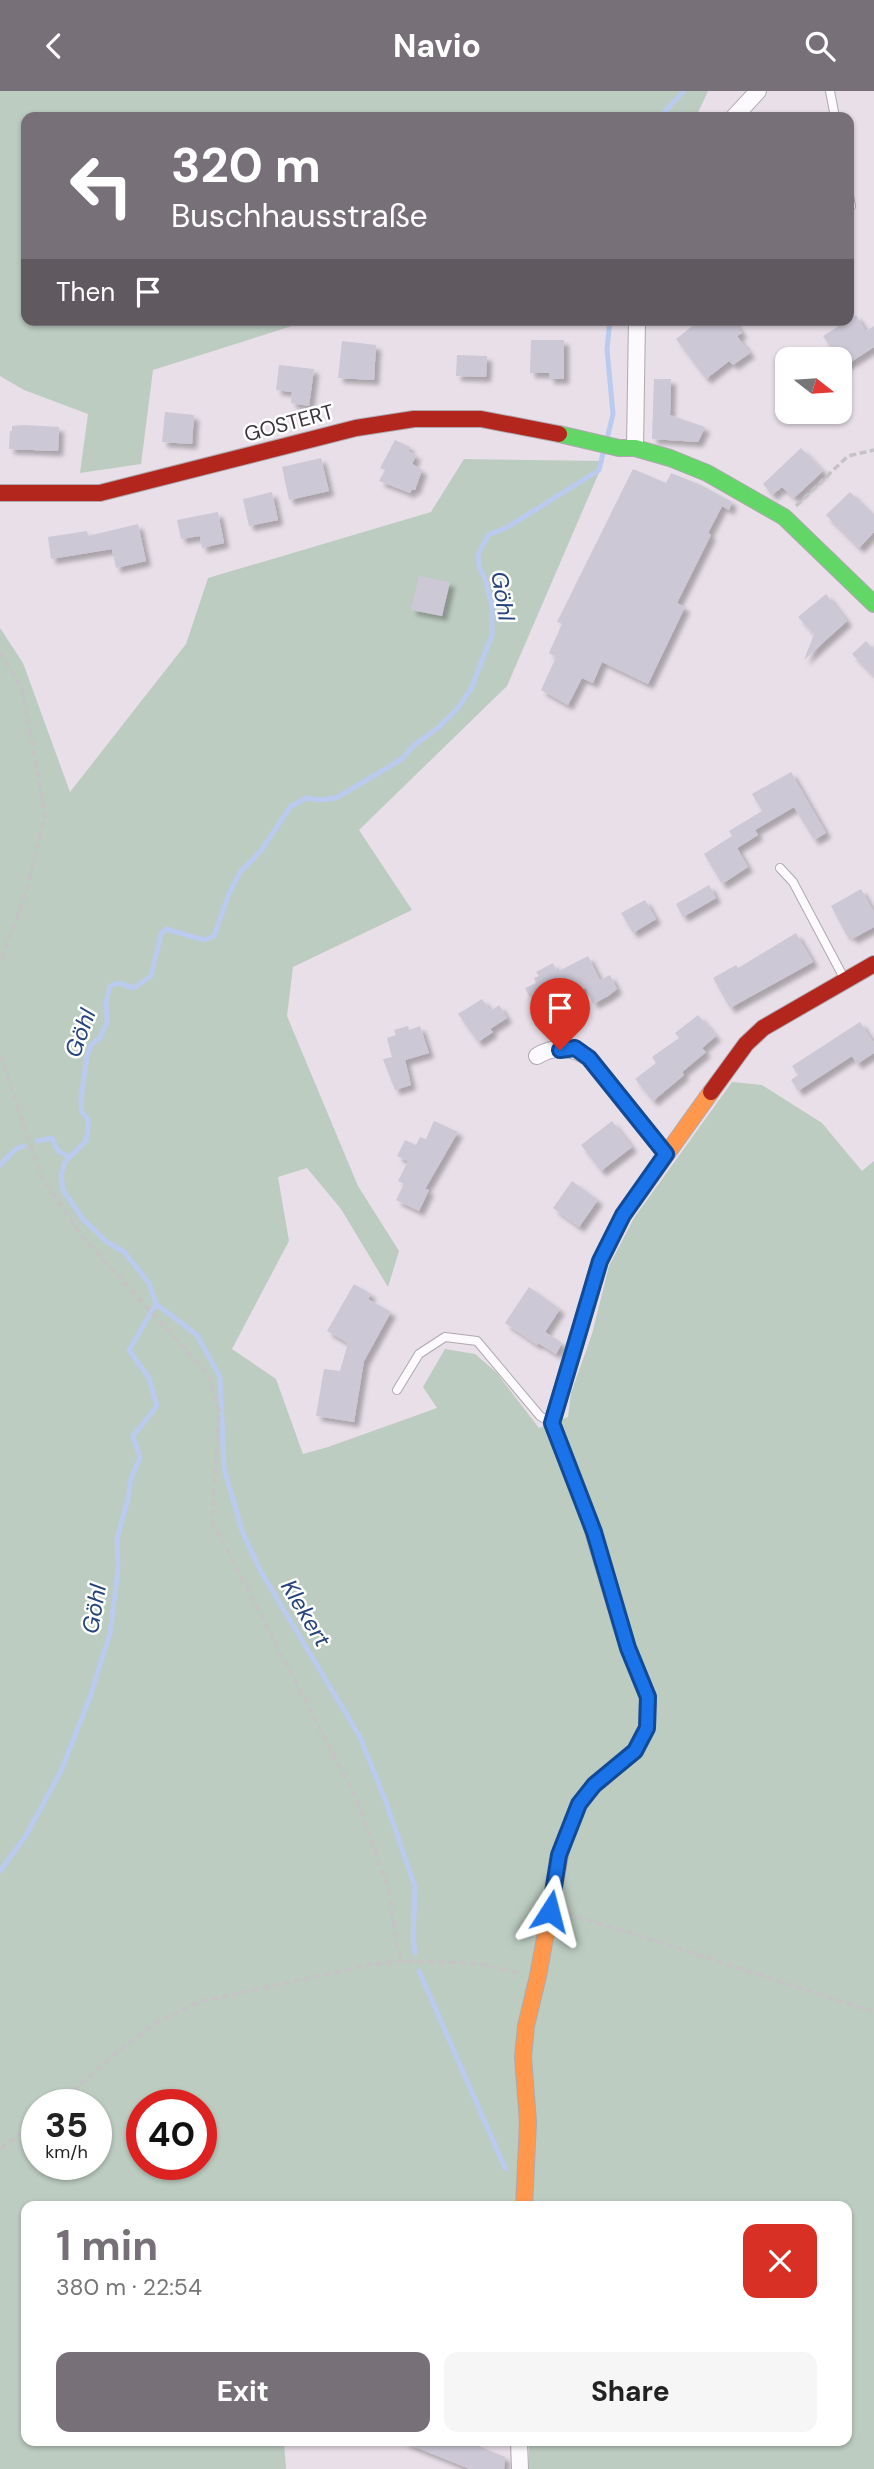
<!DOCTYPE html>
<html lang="en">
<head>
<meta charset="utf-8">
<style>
	body { margin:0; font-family:"DM Sans",sans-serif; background:#f6f6f6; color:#222; height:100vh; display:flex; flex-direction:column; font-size:26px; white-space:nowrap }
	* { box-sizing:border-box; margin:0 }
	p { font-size:23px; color:#767676 }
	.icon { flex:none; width:38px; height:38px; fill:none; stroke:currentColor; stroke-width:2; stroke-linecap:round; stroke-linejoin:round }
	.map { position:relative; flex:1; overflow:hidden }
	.drawer { position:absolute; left:21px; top:2110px; width:831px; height:245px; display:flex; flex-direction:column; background:#fff; border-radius:14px; box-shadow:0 2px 5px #0004 }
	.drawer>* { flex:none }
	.top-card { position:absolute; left:21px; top:21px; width:833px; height:214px; border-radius:14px; box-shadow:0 2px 5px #0004; background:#787078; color:#fff; overflow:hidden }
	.needle { width:46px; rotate:107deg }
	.controls { position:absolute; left:775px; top:256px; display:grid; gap:14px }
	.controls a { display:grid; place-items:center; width:77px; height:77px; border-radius:14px; background:#fff; box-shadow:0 2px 5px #0004; font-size:35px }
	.speed { position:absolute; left:21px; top:1998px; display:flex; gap:14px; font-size:35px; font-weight:700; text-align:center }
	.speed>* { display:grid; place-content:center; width:91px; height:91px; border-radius:50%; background:#fff; box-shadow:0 2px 5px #0004; line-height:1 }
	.speed small { font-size:18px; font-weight:400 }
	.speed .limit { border:10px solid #d22; background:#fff; color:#111 }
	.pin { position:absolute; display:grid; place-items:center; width:60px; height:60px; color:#fff; margin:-72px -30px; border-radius:50% 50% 50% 0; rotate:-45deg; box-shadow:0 0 7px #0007 }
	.pin .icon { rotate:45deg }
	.me { position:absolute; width:77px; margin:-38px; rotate:9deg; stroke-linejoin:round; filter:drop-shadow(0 0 5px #0008) }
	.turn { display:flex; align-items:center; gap:24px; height:147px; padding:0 35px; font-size:32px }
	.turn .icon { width:91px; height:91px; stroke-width:2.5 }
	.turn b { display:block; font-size:49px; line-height:60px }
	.then { display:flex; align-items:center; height:66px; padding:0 35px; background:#0003; gap:14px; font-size:26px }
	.round { display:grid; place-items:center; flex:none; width:74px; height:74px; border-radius:14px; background:#f6f6f6 }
	.summary { display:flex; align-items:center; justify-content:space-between; height:119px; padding:0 35px }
	h1 { font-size:42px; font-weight:700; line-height:52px; color:#787078 }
	.primary-button { display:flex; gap:14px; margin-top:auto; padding:14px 35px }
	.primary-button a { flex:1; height:80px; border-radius:14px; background:#787078; color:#fff; font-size:28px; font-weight:700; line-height:80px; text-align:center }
	.primary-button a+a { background:#f6f6f6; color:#222 }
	header { display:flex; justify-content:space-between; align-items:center; height:91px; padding:0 35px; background:#787078; color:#fff; font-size:32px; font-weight:700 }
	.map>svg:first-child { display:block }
	.green { fill:#bcccc1; fill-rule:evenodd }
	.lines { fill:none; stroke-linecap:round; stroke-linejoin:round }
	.stream { stroke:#bbcbef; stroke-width:5 }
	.building { fill:#ccc8d6; filter:url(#shadow) }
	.lane-casing { stroke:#afa9af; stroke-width:10 }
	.street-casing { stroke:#afa9af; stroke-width:18 }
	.fast-casing { stroke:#afa9af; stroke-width:18 }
	.slow-casing { stroke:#afa9af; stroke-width:18 }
	.jam-casing { stroke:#afa9af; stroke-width:18 }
	.path { stroke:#c5c3c5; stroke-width:3.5; stroke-dasharray:7 3.5; stroke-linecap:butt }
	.lane { stroke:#fcfafc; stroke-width:8 }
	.street { stroke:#fcfafc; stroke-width:16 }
	.fast { stroke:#63d668; stroke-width:16 }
	.slow { stroke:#ff974d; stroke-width:16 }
	.jam { stroke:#b3261e; stroke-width:16 }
	.route-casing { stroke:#114b97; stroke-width:18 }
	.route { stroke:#1a73e8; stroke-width:12 }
	.labels { text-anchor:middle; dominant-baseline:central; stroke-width:5; stroke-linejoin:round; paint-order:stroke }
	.street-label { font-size:21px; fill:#3b353b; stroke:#fff }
	.water-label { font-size:23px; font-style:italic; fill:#25437c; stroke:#fff }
</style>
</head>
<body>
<header><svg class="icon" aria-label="back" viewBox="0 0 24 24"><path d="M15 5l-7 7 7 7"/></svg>Navio<svg class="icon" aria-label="search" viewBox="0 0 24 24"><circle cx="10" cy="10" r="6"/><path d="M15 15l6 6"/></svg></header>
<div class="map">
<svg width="874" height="2378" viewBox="0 0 874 2378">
	<defs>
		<filter id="shadow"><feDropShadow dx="5" dy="5" stdDeviation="2" flood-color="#0004"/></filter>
	</defs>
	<rect width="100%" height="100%" fill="#e8dfe8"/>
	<!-- green -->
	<path class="green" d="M 0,0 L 708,0 L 696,26 L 26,26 L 26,229 L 311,229 L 153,279 L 141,373 L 80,382 L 88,323 L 24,299 L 0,285 Z
		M 464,368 L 604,370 L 507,595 L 359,739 L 412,819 L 293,876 L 287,925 L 358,1095 L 399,1160 L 388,1196 L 341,1118 L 307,1077 L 278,1086 L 289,1150 L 232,1258 L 276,1288 L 303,1363 L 328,1356 L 437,1317 L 423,1296 L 445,1258 L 475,1263 L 496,1281 L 539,1337 L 568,1326 L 571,1302 L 592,1243 L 609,1175 L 634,1127 L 732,991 L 762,994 L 822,1032 L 862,1080 L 874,1070 L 874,2378 L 529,2378 L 529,2350 L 847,2350 L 847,2116 L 26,2116 L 26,2350 L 284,2350 L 286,2378 L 0,2378 L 0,537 L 23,572 L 70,701 L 186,553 L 208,487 L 431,421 ZM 37,2014 L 96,2014 L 96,2074 L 37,2074 ZM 142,2014 L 201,2014 L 201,2074 L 142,2074 Z"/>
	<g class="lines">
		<!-- stream -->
		<path class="stream" d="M 660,26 L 684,0
			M 607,348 L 613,323 L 607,258 L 610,229
			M 37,1050 L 52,1047 L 58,1060 L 69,1066
			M 0,1074 L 16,1058 L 24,1055
			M 156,1213 L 197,1244 L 220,1286 L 224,1377 L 242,1440 L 261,1481 L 360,1646 L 386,1711 L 415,1796 L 413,1847 L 415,1862
			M 0,1780 L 25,1746 L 61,1680 L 90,1606 L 110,1542 L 118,1479 L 117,1447 L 128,1408 L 131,1388 L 140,1366 L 133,1345 L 157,1315 L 149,1287 L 129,1259 L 156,1213 L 149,1192 L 124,1161 L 107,1151 L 83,1128 L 63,1099 L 61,1084 L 65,1071 L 86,1050 L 89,1030 L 82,1021 L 81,1008 L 87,965 L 91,954 L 100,947 L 107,931 L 106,911 L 110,895 L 118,892 L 134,897 L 151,885 L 161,843 L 166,838 L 204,849 L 214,845 L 228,805 L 240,781 L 260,761 L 290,716 L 306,707 L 319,709 L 336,707 L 402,668 L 413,655 L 439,636 L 457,618 L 471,598 L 492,544 L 492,515 L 485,488 L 479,475 L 478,464 L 488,444 L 506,437 L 599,379 L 604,358
			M 419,1880 L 505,2077"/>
	</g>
	<!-- building -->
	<path class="building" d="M 856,224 L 866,240 L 874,235 L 874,256 L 843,276 L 840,268 L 838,268 L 823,245 Z
		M 700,229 L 733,229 L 742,242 L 737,245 L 750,262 L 733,274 L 729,270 L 706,288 L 676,248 Z
		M 531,249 L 564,249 L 564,288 L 549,288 L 549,282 L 530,282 Z
		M 342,250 L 376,254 L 374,289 L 338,287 Z
		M 457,264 L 487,265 L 486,286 L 456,285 Z
		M 279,274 L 314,278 L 309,315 L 291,312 L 292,301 L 276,299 Z
		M 654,288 L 671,288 L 670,324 L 705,336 L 698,351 L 652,348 Z
		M 165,321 L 194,324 L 192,353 L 162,351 Z
		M 24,334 L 59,336 L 58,360 L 9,358 L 10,340 L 12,340 L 12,335 Z
		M 395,349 L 410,356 L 408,360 L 416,364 L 412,373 L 422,379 L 415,399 L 412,398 L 410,402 L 379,390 L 385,379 L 380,377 Z
		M 801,357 L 823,380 L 794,407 L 782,396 L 772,404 L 763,393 Z
		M 321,367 L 329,400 L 289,409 L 282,376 Z
		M 633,378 L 666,392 L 671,382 L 701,394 L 732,411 L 729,419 L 722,415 L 708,442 L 711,444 L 677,512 L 685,516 L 648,593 L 602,571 L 593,592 L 582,587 L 568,614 L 541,599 L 556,566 L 549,562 L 562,533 L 557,531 Z
		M 272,401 L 278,429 L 249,435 L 243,408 Z
		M 850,401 L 874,425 L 874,441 L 859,457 L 826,424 Z
		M 218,421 L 224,452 L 202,457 L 200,445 L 181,448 L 177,429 Z
		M 138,433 L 146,470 L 116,477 L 112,458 L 51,468 L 48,446 L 87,440 L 88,445 Z
		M 419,485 L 450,491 L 442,525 L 411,519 Z
		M 826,503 L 847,530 L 804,569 L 814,543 L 798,526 Z
		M 866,550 L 874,559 L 874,585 L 852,563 Z
		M 791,681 L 826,742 L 814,749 L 794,716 L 755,739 L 758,744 L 737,757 L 748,776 L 722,793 L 704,763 L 732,745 L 729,740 L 762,720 L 752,703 Z
		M 709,794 L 716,807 L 683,826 L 676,813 Z
		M 861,798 L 874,821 L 874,836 L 852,848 L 850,843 L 847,845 L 831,815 Z
		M 645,809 L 656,828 L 633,842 L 621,822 Z
		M 796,842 L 813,871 L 730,917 L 713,887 L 736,874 L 738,877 Z
		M 588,865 L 600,889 L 610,884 L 617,898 L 608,905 L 593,913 L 586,897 L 569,905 L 563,893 L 529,905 L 525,897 L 536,892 L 534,887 L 539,885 L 536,881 L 553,872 L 557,881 Z
		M 482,908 L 491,920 L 499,914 L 507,927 L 490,938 L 493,941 L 478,951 L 458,923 Z
		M 698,924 L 716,945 L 702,957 L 706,961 L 682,981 L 684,984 L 653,1010 L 635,988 L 656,972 L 652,966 L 679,947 L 675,942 Z
		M 860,931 L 874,952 L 874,962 L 857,973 L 852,965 L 798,1000 L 791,989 L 798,984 L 792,975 Z
		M 408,935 L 409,939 L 420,935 L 429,962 L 405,969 L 411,994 L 395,999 L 383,968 L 392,966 L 387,947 L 396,944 L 394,939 Z
		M 434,1030 L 458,1041 L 425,1098 L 429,1099 L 419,1120 L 396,1109 L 404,1093 L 398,1090 L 408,1070 L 397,1065 L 405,1049 L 416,1054 L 420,1046 L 426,1048 Z
		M 612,1030 L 632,1056 L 601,1080 L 581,1054 Z
		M 572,1090 L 598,1109 L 579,1136 L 553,1117 Z
		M 354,1193 L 371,1203 L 368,1208 L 391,1221 L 364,1270 L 354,1331 L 316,1325 L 324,1278 L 340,1280 L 348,1252 L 327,1240 Z
		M 529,1196 L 560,1218 L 545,1241 L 562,1252 L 556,1263 L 538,1252 L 537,1254 L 505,1232 Z
		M 400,2350 L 467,2350 L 505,2366 L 504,2378 L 470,2378 Z"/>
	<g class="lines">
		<defs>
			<path id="lane" d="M 830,0 L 835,26
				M 849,105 L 851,115
				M 780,777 L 793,791 L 845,889
				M 397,1299 L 419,1263 L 445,1246 L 477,1250 L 540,1325 L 552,1332"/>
			<path id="street" d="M 734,26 L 758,0
				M 635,357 L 637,229
				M 537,965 C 554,954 573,956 589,967 L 666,1063
				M 519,2350 L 520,2378"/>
			<path id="fast" d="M 559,343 L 619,357 L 635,357 L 670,367 L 707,382 L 784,426 L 874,513
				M 561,1759 L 579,1713 L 594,1694 L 635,1660 L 647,1637 L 648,1606 L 628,1557 L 590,1430"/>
			<path id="slow" d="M 590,1430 L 552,1332 L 600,1170 L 623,1124 L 711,1001
				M 524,2116 L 528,2031 L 523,1966 L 526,1935 L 538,1885 L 561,1759"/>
			<path id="jam" d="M 0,402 L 100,402 L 356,337 L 414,328 L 481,328 L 559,343
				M 711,1001 L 746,953 L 763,937 L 874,873"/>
		</defs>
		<!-- lane casing -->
		<use href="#lane" class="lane-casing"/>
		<!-- street casing -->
		<use href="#street" class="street-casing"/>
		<!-- fast casing -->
		<use href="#fast" class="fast-casing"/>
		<!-- slow casing -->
		<use href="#slow" class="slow-casing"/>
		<!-- jam casing -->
		<use href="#jam" class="jam-casing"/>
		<!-- path -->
		<path class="path" d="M 796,415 L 848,365 L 874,359
			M 0,561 L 22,598 L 45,723 L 27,798 L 0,872
			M 0,964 L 42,1087 L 82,1145 L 208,1283 L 219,1320 L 212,1430 L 356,1707 L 388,1796 L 397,1857 L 403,1870
			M 566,1823 L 625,1840 L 874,1921
			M 57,2014 L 121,1958 L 159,1930 L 198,1911 L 373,1873 L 403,1870 L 474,1872 L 522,1882
			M 0,2058 L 37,2031"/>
		<!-- lane -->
		<use href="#lane" class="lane"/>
		<!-- street -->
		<use href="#street" class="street"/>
		<!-- fast -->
		<use href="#fast" class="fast"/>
		<!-- slow -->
		<use href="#slow" class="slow"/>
		<!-- jam -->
		<use href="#jam" class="jam"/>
	</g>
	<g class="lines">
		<defs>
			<path id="route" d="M 550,1820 L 559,1764 L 579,1713 L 594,1694 L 635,1660 L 647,1637 L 648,1606 L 628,1557 L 594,1441 L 552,1332 L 600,1170 L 623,1124 L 666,1063 L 589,967 L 575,957 L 560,959"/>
		</defs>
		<!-- route casing -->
		<use href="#route" class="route-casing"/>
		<!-- route -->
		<use href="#route" class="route"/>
	</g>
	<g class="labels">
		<!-- street labels -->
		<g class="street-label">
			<text transform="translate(289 332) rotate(-15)">GOSTERT</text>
		</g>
		<!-- water labels -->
		<g class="water-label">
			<text transform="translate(503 505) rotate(81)">Göhl</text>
			<text transform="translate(80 942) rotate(-70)">Göhl</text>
			<text transform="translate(94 1518) rotate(-80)">Göhl</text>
			<text transform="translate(306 1522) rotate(59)">Klekert</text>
		</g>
	</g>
</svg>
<div class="controls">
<a><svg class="needle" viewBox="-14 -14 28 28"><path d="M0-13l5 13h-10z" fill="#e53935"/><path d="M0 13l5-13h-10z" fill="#767676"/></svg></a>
</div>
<div class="speed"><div>35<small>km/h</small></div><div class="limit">40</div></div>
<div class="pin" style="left:560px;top:959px;background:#d93025"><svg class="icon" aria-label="arrive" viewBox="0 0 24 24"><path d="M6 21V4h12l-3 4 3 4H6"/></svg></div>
<svg class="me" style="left:550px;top:1820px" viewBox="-20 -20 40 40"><path d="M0-17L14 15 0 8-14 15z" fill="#1a73e8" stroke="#fff" stroke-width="4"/></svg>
<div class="top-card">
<div class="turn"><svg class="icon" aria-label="left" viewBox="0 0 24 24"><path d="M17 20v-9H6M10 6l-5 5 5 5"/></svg><div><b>320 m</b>Buschhausstraße</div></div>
<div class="then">Then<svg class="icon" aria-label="arrive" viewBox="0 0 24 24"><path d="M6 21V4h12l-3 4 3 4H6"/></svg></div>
</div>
<section class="drawer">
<div class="summary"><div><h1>1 min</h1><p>380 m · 22:54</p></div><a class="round" style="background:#d93025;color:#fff"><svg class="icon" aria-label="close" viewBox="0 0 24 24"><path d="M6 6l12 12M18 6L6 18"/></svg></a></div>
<div class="primary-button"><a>Exit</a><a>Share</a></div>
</section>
</div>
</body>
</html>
